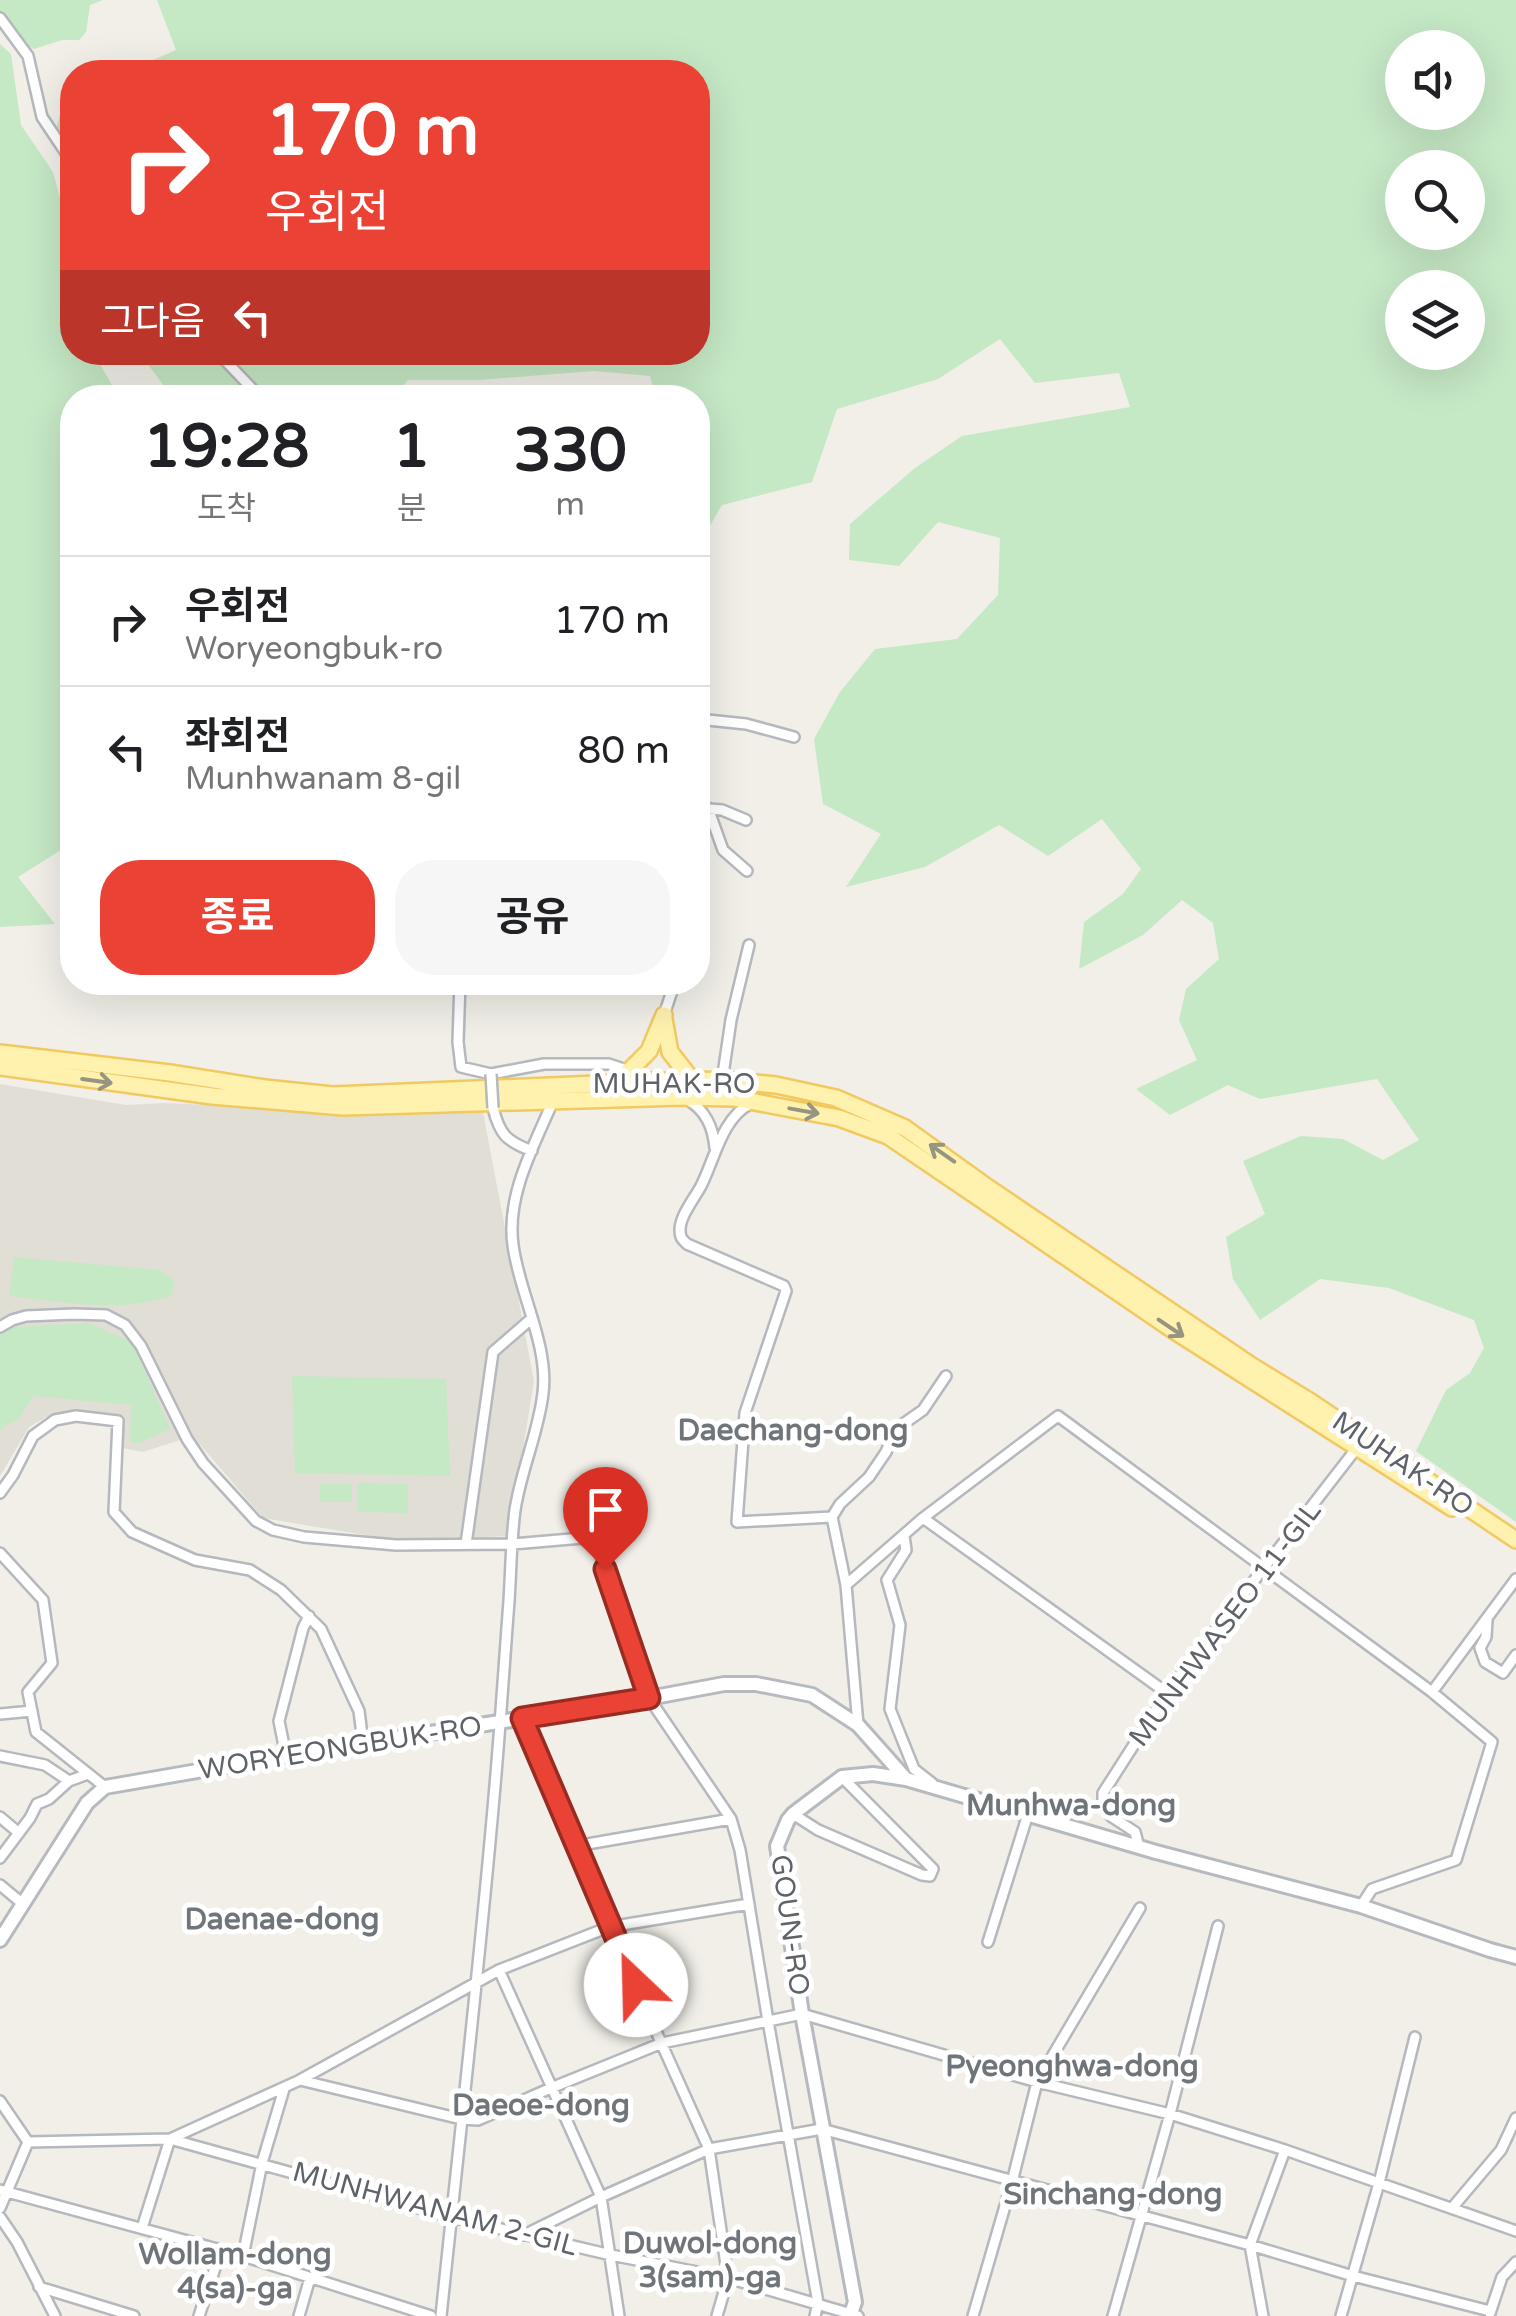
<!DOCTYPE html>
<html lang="ko">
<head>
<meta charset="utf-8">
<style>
	body { margin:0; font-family:"Varela Round","Noto Sans KR",sans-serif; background:#f6f6f6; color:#202124; height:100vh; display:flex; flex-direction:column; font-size:38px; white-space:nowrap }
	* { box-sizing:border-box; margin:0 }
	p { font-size:32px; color:#757577 }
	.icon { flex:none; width:55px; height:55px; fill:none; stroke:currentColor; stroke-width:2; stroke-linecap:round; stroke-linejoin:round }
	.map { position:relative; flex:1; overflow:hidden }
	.side { position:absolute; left:60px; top:385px; width:650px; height:610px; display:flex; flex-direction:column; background:#fff; border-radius:40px; box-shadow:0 10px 40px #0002 }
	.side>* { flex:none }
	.hud { position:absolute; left:60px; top:60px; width:650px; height:305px; border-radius:40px; box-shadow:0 10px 40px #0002; background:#ea4335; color:#fff; overflow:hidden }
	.fabs { position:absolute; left:1385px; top:30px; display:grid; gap:20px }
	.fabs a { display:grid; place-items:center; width:100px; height:100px; border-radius:50%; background:#fff; box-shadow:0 10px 40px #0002; font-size:50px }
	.pin { position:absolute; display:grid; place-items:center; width:85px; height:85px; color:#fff; margin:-102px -42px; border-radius:50% 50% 50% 0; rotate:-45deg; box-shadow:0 0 10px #0007 }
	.pin .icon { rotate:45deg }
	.me { position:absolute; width:110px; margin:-55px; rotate:336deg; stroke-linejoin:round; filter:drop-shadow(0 0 8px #0008) }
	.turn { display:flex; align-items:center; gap:35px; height:210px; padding:0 40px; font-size:45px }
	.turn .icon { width:130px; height:130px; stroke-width:2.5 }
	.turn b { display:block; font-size:70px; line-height:85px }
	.then { display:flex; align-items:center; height:95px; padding:0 40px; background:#0003; gap:20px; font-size:38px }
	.eta { display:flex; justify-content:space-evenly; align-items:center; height:170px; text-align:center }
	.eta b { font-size:60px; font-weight:700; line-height:70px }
	.button { display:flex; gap:20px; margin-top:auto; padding:20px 40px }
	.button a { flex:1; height:115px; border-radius:40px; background:#ea4335; color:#fff; font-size:40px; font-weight:700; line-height:115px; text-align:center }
	.button a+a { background:#f6f6f6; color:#202124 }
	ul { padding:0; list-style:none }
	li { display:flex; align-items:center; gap:30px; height:130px; padding:0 40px; border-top:2px solid #e0e0e0 }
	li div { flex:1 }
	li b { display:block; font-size:38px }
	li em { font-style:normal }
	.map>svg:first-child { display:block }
	.education { fill:#e1ded6 }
	.green { fill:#c5e8c5; fill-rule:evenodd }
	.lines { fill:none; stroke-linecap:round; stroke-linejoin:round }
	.street-casing { stroke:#b5b8bc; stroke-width:14 }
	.secondary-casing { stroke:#b6babf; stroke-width:18 }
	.primary-casing { stroke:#f2c960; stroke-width:20 }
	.street { stroke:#fff; stroke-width:9 }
	.secondary { stroke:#fff; stroke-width:12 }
	.primary { stroke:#fff2af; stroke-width:15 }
	.street-bridge-casing { stroke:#b5b8bc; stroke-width:14; stroke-linecap:butt }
	.street-bridge { stroke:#fff; stroke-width:9 }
	.oneway { stroke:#979581 }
	.route-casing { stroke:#982c22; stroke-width:25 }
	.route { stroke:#ea4335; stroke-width:18 }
	.labels { text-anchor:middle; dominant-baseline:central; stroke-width:10; stroke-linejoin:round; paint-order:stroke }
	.street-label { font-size:28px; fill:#5f6368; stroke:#fff }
	.neighbourhood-label { font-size:30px; font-weight:bold; fill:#70757a; stroke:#fff }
</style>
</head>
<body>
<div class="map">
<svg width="1516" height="2316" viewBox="0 0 1516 2316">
	<rect width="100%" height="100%" fill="#f1efe8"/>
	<!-- education -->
	<path class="education" d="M 0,1084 L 126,1105 L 165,1103 L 332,1111 L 482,1107 L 534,1381 L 509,1536 L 401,1541 L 263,1518 L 197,1441 L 180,1440 L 143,1452 L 123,1448 L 124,1416 L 109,1413 L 65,1412 L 46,1417 L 29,1427 L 0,1476 Z"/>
	<!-- green -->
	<path class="green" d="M 0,0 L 103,0 L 90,5 L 86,32 L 79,40 L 62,40 L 34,49 L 21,42 L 0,20 Z
		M 157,0 L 1516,0 L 1516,1522 L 1416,1451 L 1446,1390 L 1470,1373 L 1484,1348 L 1474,1320 L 1389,1288 L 1320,1279 L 1260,1320 L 1233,1279 L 1226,1237 L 1265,1214 L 1243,1161 L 1301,1136 L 1343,1139 L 1383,1160 L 1419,1140 L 1377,1079 L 1260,1099 L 1228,1085 L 1170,1115 L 1136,1089 L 1197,1060 L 1179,1020 L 1186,989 L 1219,959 L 1213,923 L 1182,900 L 1143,935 L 1079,969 L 1084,922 L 1123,894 L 1141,869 L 1102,819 L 1048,856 L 999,825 L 925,867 L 846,887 L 881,834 L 823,804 L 814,739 L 840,692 L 875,649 L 957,639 L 998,595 L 1000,538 L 938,522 L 899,566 L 849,560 L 850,524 L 915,468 L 962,436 L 1130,407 L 1119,373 L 1035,383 L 1000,339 L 938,379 L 837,409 L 812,482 L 722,505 L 698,546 L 698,398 L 656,397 L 650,376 L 594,371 L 479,380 L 408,380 L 392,398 L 173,398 L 147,363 L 128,359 L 118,353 L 698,352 L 698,72 L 125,72 L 176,50 ZM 1402,48 L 1468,48 L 1468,112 L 1402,112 ZM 1402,168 L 1468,168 L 1468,232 L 1402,232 ZM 1402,288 L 1468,288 L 1468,352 L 1402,352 Z
		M 0,44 L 11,54 L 21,125 L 53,172 L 70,235 L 72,267 L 72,352 L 98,353 L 101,366 L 119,397 L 72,398 L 72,843 L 18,877 L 55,924 L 0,927 Z
		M 72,99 L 72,165 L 55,132 L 60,115 Z
		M 14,1257 L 160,1270 L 174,1280 L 172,1295 C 122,1314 62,1302 9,1296 Z
		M 89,1323 L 132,1342 L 170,1429 L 139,1443 L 130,1442 L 131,1405 L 34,1396 L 18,1420 L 4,1426 L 0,1431 L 0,1334 L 10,1327 Z
		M 292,1376 L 446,1379 L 450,1476 L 295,1473 Z
		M 357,1483 L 408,1484 L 408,1513 L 357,1512 Z
		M 320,1484 L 352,1484 L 352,1502 L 320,1502 Z"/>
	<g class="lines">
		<defs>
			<path id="street" d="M 0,18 L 28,56 L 42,117 L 72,162
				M 217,352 L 261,398
				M 698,719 L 746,724 L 794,737
				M 698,808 L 722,810 L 746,820
				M 708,808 L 723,850 L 747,871
				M 460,982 L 458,1042 L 461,1067 L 491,1074 L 544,1064 L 609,1064 L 650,1078
				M 664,1015 L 675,982
				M 722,1081 L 731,1020 L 749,945
				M 688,1100 C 706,1111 713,1127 715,1148
				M 750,1104 C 722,1118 714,1161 701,1186 C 694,1199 680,1216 680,1230 C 680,1238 682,1239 687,1244 L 784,1286 L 786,1291 L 745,1413 L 737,1522 L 832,1517
				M 493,1108 C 500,1135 506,1141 532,1151
				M 0,1327 L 12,1320 L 26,1316 L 74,1314 L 106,1315 L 125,1325 L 141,1346 L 187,1439 L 203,1463 L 256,1521 L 273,1530 L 304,1537 L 396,1545 L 513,1544 L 594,1537 L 649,1698 L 731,1819 L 740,1850 L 768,2021 L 818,2303 L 815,2316
				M 0,1493 L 13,1475 L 33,1436 L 55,1420 L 76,1416 L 118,1421 L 114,1512 L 132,1532 L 195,1560 L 250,1570 L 281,1590 L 321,1629 L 359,1711 L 363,1743
				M 832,1517 L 846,1585 L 858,1725
				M 832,1517 L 840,1504 L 869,1477 L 886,1452 L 896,1429 L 923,1410 L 946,1376
				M 923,1518 L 1167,1693
				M 904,1536 L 906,1550 L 887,1580 L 900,1625 L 890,1709 L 914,1769 L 932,1783
				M 466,1544 L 493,1352 L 531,1319
				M 0,1553 L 43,1600 L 52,1663 L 28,1692 L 36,1732 L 105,1787
				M 846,1585 L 923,1518 L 1058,1416 L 1432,1692 L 1492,1742 L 1456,1860 L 1372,1889 L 1361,1906
				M 1487,1620 L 1486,1637 L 1480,1648 L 1485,1662 L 1503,1673 L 1516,1655
				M 1432,1692 L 1516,1579
				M 0,1714 L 32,1711
				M 522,1718 L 609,1927 L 709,2149 L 728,2278 L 717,2316
				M 0,1756 L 45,1765 L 69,1781
				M 286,1756 L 279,1721 L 303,1628 L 309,1616
				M 793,1814 L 818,1830 L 922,1875 L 930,1876 L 933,1869 L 842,1777
				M 0,1817 L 19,1833
				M 576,1846 L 731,1819
				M 1139,1847 L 1135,1832 L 1112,1817 L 1103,1807 L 1103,1793 L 1167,1693 L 1356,1449
				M 0,1858 L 30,1818 L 37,1804 L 49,1799 L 69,1781 L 88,1774
				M 0,1885 L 23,1904
				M 988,1942 L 1028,1814
				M 499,1970 L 601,2197 L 619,2316
				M 300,2080 L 461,2119 L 478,2120 L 551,2088 L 662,2043 L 802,2014 L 1037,2082 L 1170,2114 L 1285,2150 L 1516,2231
				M 0,2101 L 28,2142
				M 28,2142 L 170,2139 L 300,2080 L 499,1970 L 609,1927 L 749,1904
				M 0,2190 L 243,2256 L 431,2316
				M 0,2208 L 28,2142
				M 1452,2208 L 1501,2150 L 1516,2118
				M 0,2217 L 17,2242 L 55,2316
				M 142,2228 L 170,2139 L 451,2217 L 611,2255 L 728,2278 L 858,2316
				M 524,2235 L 601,2197 L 709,2149 L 822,2129 L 1250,2245 L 1353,2276 L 1490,2311
				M 243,2256 L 262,2163 L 284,2089
				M 39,2287 L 134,2316
				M 1490,2313 L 1502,2277 L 1516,2262
				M 199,2316 L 221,2250
				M 299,2316 L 310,2278
				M 441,2316 C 459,2143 479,1970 494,1797 C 500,1731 504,1666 509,1601 C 511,1571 511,1540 515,1510 C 521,1470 539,1431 543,1393 C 549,1345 519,1293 513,1245 C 506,1195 534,1146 553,1101
				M 973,2316 L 1012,2182 L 1037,2082 L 1140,1908
				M 1113,2316 L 1170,2114 L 1218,1926
				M 1263,2316 L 1250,2245 L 1285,2150
				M 1341,2316 L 1379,2183 L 1415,2037"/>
			<path id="secondary" d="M 0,1940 L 87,1803 L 105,1787 L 255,1761 L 649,1698 L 724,1684 L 756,1684 L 812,1695 L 858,1725 L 906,1779
				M 850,2316 L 855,2302 L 802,2014 L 777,1846 L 788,1820 L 793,1814 L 842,1777 L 873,1774 L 906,1779 L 1156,1852 L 1361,1906 L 1490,1950 L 1516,1957"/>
			<path id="primary" d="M 664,1019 L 670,1052 L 692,1080
				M 0,1053 L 170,1073 L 265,1088 L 333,1095 L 692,1080 L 735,1081 L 776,1085 L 836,1098 L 905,1128 L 990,1189 L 1252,1366 L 1311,1402 L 1516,1540
				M 0,1067 L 212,1096 L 343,1107 L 682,1097 L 734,1098 L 839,1118 L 888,1136 L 1173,1330 L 1452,1508
				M 617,1083 L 649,1051 L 664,1015"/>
		</defs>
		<!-- street casing -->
		<use href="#street" class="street-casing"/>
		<!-- secondary casing -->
		<use href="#secondary" class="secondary-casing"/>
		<!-- primary casing -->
		<use href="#primary" class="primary-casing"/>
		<!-- street -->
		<use href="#street" class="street"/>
		<!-- secondary -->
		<use href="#secondary" class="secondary"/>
		<!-- primary -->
		<use href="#primary" class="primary"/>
		<defs>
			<path id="street-bridge" d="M 491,1074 L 493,1108"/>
		</defs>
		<!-- street-bridge casing -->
		<use href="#street-bridge" class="street-bridge-casing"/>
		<!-- street-bridge -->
		<use href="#street-bridge" class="street-bridge"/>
	</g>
	<!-- one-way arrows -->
	<defs><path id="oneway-shaft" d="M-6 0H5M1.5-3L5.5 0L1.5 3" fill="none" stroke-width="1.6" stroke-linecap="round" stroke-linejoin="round" transform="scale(2.5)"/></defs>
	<g class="oneway">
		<use href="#oneway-shaft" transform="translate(97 1081) rotate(8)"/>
		<use href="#oneway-shaft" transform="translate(804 1111) rotate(10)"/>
		<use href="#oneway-shaft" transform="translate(942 1153) rotate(-145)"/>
		<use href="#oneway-shaft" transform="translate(1171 1328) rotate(34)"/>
	</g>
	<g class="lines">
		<defs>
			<path id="route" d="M 605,1569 L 649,1698 L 522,1718 L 636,1985"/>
		</defs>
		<!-- route casing -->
		<use href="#route" class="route-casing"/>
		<!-- route -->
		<use href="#route" class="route"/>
	</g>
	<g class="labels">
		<!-- street labels -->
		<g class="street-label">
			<text x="674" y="1084">MUHAK-RO</text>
			<text transform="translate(1403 1464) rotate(34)">MUHAK-RO</text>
			<text transform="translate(1225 1624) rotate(-53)">MUNHWASEO 11-GIL</text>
			<text transform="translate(340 1748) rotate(-9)">WORYEONGBUK-RO</text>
			<text transform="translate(790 1925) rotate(82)">GOUN-RO</text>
			<text transform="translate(435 2209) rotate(15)">MUNHWANAM 2-GIL</text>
		</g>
		<!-- neighbourhood labels -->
		<g class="neighbourhood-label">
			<text x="793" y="1430">Daechang-dong</text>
			<text x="1071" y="1805">Munhwa-dong</text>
			<text x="282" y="1919">Daenae-dong</text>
			<text x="1072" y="2066">Pyeonghwa-dong</text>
			<text x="541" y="2105">Daeoe-dong</text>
			<text x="1113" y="2194">Sinchang-dong</text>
			<text x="710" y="2243">Duwol-dong<tspan x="710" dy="34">3(sam)-ga</tspan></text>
			<text x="235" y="2254">Wollam-dong<tspan x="235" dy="34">4(sa)-ga</tspan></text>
		</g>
	</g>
</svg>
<div class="fabs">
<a><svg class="icon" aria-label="sound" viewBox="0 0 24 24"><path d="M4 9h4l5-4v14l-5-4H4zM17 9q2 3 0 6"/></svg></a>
<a><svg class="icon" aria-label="search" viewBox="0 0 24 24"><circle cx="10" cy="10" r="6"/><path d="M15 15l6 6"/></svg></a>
<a><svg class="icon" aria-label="layers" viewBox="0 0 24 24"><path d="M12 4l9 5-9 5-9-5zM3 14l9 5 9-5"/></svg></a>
</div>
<div class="pin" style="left:605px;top:1569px;background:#d93025"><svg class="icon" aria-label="arrive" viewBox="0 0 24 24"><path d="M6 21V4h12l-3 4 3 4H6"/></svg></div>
<svg class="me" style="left:636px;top:1985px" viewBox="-20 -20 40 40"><circle r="19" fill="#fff"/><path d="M0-13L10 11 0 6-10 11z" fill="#ea4335"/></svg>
<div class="hud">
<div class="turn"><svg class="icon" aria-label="right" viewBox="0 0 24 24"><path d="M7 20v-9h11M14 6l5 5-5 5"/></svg><div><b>170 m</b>우회전</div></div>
<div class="then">그다음<svg class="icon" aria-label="left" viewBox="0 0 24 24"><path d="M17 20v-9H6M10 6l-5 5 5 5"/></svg></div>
</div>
<section class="side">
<div class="eta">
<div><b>19:28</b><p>도착</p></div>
<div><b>1</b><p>분</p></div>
<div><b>330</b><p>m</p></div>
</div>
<ul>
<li><svg class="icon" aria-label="right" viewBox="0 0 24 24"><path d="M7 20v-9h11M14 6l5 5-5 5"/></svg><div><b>우회전</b><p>Woryeongbuk-ro</p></div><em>170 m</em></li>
<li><svg class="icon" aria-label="left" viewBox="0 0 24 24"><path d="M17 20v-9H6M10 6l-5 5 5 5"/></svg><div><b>좌회전</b><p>Munhwanam 8-gil</p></div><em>80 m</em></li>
</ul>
<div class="button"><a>종료</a><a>공유</a></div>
</section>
</div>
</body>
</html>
